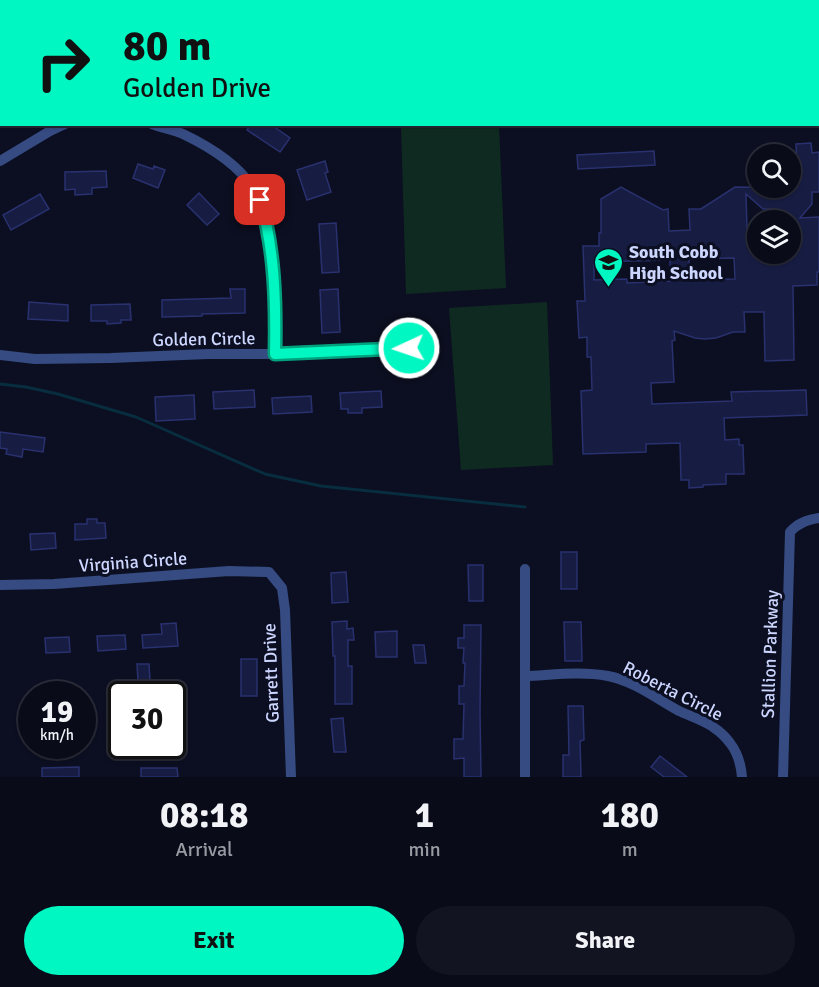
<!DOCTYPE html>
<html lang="en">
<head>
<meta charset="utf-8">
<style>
	body { margin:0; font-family:Signika,sans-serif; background:#121422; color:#f1f3f6; height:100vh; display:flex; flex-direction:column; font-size:22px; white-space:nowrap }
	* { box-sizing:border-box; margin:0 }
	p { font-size:20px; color:#999ba2 }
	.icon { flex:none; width:33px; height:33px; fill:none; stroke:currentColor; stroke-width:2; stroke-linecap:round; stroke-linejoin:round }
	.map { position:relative; height:777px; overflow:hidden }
	.details { display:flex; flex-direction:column; background:#090b19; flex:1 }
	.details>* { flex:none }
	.hud { position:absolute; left:0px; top:0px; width:819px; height:126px; box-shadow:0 2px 4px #0004,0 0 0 2px #292b38; background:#00f7c1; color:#111; overflow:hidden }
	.tools { position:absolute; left:747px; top:144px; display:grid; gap:12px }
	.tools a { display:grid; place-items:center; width:54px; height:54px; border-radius:50%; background:#090b19; box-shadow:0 2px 4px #0004,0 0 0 2px #292b38; font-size:30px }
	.speed { position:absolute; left:18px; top:681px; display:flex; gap:12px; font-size:30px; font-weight:700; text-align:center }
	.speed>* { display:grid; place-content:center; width:78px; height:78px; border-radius:50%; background:#090b19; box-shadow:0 2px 4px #0004,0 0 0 2px #292b38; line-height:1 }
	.speed small { font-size:15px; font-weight:400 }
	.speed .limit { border:3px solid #111; border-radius:9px; background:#fff; color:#111 }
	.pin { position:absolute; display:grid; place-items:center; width:51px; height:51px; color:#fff; margin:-26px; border-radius:12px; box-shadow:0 3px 9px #0006 }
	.me { position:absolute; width:66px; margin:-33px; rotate:267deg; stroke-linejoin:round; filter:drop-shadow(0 0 4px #0008) }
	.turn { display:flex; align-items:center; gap:21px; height:126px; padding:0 24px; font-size:27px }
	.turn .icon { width:78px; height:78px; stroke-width:2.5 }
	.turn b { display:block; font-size:42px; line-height:51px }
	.eta { display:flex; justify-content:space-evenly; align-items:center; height:102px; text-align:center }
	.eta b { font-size:36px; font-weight:800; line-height:42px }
	.action { display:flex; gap:12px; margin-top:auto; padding:12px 24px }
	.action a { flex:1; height:69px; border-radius:36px; background:#00f7c1; color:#111; font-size:24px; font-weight:800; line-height:69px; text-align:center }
	.action a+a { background:#121422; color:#f1f3f6 }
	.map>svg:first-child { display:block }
	.green { fill:#0f2b21 }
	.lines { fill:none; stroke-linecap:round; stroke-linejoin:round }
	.stream { stroke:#072d3f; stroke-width:3 }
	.building { fill:#171c42; stroke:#29316f; stroke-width:1.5; fill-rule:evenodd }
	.minor { stroke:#354b82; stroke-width:10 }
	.route-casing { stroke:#00a17d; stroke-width:15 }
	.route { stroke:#00f7c1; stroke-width:10 }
	.labels { text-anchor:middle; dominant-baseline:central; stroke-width:6; stroke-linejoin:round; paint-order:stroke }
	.poi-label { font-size:18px; font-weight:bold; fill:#ccd6ff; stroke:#0c0f21; text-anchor:start }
	.street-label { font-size:18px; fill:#ccd6ff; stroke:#0c0f21 }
</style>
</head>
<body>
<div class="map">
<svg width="819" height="777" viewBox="0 0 819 777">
	<rect width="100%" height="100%" fill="#0c0f21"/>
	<!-- green -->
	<path class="green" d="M 401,125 L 499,125 L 506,288 L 406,294 Z
		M 547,302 L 553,465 L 461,470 L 449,308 Z"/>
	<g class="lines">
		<!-- stream -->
		<path class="stream" d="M 0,384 L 26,387 L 58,394 L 136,417 L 265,474 L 321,486 L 525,507"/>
	</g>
	<!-- building -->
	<path class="building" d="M 251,124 L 270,124 L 290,138 L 280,152 L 247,130 Z
		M 811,143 L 812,153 L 819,152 L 819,192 L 812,192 L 812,204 L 800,218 L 819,217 L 819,272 L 817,272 L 817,285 L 793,286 L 794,360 L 765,361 L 764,312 L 744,312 L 745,332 L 733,332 L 716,338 L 705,339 L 695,338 L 674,331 L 675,340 L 672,341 L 674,382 L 651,383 L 652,404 L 732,401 L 731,392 L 806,390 L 807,415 L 724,418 L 725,440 L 739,439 L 739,445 L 743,445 L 744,474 L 726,474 L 726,484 L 703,485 L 703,487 L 689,488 L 689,480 L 681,480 L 680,443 L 646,444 L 646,452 L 583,454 L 581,391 L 592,390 L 591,357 L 587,357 L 587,337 L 579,338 L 577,301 L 585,301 L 583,246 L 599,246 L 599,233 L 601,233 L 601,199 L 621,187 L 663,210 L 668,209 L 669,231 L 690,230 L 689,209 L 701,209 L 735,187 L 790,188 L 790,163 L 797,169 L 796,144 ZM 746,194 L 763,209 L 773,209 L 773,220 L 790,220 L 790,254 L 758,254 L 758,228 L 747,229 ZM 734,258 L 735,279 L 689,280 L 689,259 ZM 670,260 L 670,281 L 627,283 L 627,279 L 594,280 L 594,262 Z
		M 654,151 L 655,165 L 578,169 L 577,155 Z
		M 325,161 L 328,172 L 325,173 L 331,192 L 307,200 L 297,170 Z
		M 138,164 L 153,169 L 154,166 L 165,170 L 158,188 L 133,178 Z
		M 106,171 L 107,187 L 92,188 L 92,194 L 75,195 L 75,189 L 65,190 L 65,172 Z
		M 199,193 L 219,214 L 207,225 L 187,205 Z
		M 40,194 L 49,209 L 11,230 L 3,215 Z
		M 336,223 L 339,272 L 322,273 L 319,224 Z
		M 230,289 L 245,289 L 245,313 L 202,314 L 202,316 L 162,317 L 162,300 L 231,298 Z
		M 338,289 L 340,332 L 322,333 L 320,290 Z
		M 29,302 L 68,305 L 68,321 L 28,319 Z
		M 130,304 L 131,320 L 121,320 L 121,323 L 107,324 L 107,321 L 91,321 L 91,305 Z
		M 254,390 L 255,407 L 214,409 L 213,392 Z
		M 381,391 L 382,407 L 362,408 L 362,413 L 348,413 L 348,409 L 341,409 L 340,393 Z
		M 194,395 L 195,419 L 156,421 L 155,397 Z
		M 311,396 L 312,412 L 273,414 L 272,398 Z
		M 0,432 L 45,438 L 43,452 L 23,449 L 22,457 L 6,454 L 7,449 L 0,448 Z
		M 87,519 L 97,519 L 97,523 L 105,523 L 106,538 L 75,540 L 75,524 L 87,524 Z
		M 55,533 L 56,548 L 31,550 L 30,534 Z
		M 561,552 L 577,552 L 577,589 L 561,589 Z
		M 468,565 L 483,565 L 483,601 L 469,601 Z
		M 346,572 L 348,602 L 332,603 L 331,573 Z
		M 347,621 L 347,629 L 353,628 L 354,640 L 348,640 L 348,666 L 352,666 L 352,704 L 335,704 L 335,656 L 333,656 L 332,622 Z
		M 564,622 L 581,622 L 582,661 L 565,661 Z
		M 176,623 L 178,646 L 143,648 L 142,635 L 162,634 L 161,624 Z
		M 464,625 L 481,625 L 480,712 L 481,777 L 464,777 L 464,758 L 454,759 L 454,739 L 463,739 L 464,704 L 459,704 L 459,686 L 464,686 L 465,663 L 463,663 L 464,648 L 458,648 L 458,638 L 464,638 Z
		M 397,631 L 397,657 L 376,657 L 375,632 Z
		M 125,635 L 126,649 L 98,651 L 97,636 Z
		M 69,637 L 70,652 L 46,653 L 45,638 Z
		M 413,645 L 424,645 L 426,663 L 415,663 Z
		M 241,659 L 257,659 L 257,696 L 241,696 Z
		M 137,664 L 149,664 L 150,680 L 138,681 Z
		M 568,706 L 583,706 L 584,740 L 580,741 L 581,777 L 563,777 L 563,755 L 569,755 Z
		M 343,718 L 346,752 L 334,752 L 331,719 Z
		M 660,756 L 687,777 L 664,777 L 651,767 Z
		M 79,767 L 79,777 L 42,777 L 42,768 Z
		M 141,768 L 177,768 L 178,777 L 141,777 Z"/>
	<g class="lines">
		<!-- minor -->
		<path class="minor" d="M 100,2 L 100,0
			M 152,124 C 162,128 174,130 183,134 C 208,146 237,163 252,187 C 271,215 271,253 273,285 C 274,308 275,331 275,354
			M 0,161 L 50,131 L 65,124
			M 0,355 L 35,359 L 111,358 L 208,354 L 275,354 L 409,348
			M 0,585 L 54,584 L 229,571 L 269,572 L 282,588 L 285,610 L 291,777
			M 525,676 C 552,675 581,671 608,676 C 634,681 657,699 679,711 C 690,716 703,720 713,727 C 719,731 725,736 730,743 C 738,753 741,765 742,777
			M 525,777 L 525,569
			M 783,777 L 790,532 C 798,523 807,520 819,518"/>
	</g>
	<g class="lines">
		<defs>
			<path id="route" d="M 260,200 C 275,249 276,304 275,354 L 409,348"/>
		</defs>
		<!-- route casing -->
		<use href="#route" class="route-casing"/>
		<!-- route -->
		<use href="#route" class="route"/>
	</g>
	<!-- icons -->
	<defs>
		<symbol id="school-pin" viewBox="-11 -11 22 30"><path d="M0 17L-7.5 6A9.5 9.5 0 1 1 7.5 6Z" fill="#00f7c1" stroke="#0c0f21"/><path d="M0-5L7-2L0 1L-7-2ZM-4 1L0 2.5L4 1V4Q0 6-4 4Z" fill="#111"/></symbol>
	</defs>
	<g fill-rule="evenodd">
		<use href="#school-pin" x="592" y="246" width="33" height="45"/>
	</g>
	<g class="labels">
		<!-- poi labels -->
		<g class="poi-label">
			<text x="629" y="252">South Cobb<tspan x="629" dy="21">High School</tspan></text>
		</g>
		<!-- street labels -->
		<g class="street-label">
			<text transform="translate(204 339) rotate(-1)">Golden Circle</text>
			<text transform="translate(133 562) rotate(-4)">Virginia Circle</text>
			<text transform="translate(770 654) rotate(-88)">Stallion Parkway</text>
			<text transform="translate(271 673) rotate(-92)">Garrett Drive</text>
			<text transform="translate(673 691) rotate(27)">Roberta Circle</text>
		</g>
	</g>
</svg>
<div class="tools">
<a><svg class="icon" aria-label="search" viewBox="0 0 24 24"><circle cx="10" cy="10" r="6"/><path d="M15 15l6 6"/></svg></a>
<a><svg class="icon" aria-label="layers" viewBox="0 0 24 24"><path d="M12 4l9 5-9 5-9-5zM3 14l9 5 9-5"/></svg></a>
</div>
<div class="speed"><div>19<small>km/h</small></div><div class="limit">30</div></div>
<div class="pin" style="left:260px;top:200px;background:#d93025"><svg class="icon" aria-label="arrive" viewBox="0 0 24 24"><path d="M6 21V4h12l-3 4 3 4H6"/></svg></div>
<svg class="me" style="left:409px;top:348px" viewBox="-20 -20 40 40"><circle r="17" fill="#00f7c1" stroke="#fff" stroke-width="3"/><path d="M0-11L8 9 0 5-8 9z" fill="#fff"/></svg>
<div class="hud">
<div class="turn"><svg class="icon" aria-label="right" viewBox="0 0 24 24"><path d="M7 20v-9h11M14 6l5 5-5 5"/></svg><div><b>80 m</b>Golden Drive</div></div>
</div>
</div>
<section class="details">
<div class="eta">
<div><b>08:18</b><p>Arrival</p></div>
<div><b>1</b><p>min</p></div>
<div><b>180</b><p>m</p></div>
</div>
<div class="action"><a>Exit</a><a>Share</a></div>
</section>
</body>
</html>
